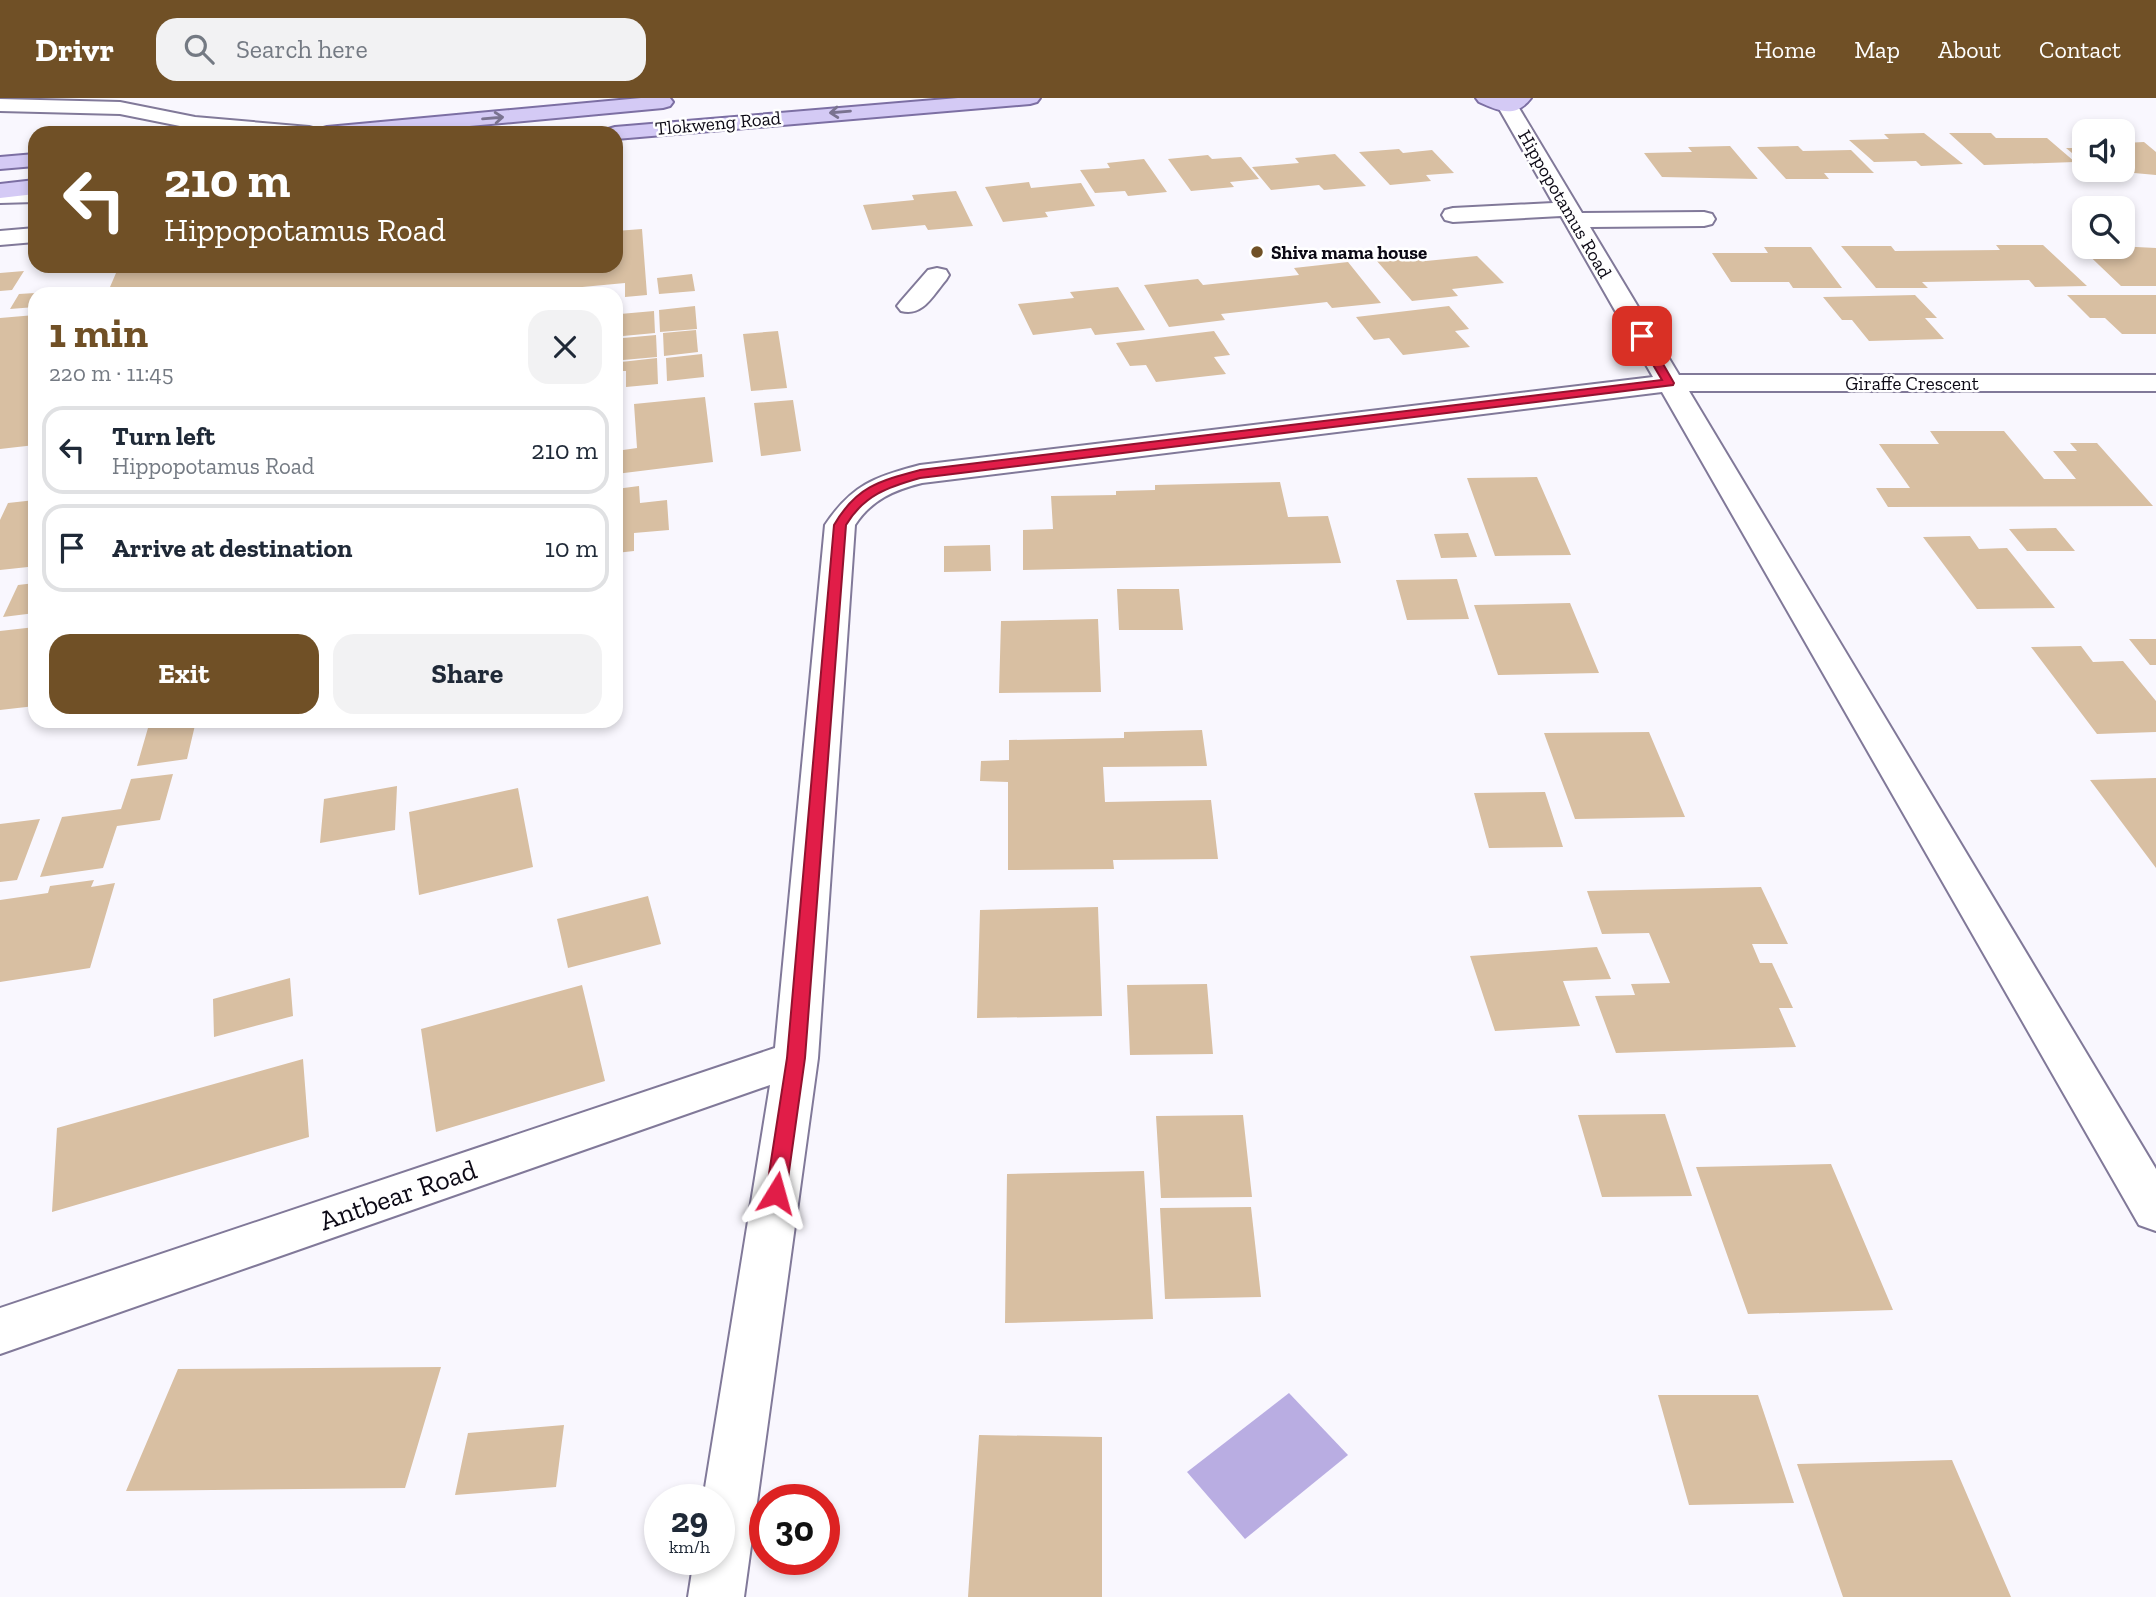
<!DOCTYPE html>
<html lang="en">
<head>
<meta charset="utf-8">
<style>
	body { margin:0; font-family:"Zilla Slab",serif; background:#f2f2f3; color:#1f2937; height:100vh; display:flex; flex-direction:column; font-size:26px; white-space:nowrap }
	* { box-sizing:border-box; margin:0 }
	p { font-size:23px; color:#747a83 }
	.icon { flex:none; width:38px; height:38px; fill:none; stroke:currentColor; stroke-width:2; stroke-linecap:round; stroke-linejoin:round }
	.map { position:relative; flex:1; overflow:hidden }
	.drawer { position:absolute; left:28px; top:189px; width:595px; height:441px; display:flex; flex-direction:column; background:#fff; border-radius:21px; box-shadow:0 4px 10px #0003 }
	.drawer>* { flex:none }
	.hud { position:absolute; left:28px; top:28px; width:595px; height:147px; border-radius:21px; box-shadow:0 4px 10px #0003; background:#705026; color:#fff; overflow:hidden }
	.tools { position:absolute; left:2072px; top:21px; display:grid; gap:14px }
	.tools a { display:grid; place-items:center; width:63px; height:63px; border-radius:14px; background:#fff; box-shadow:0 4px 10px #0003; font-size:35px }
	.speed { position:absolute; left:644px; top:1386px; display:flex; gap:14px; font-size:35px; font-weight:700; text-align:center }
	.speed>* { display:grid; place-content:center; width:91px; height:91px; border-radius:50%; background:#fff; box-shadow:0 4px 10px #0003; line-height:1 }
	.speed small { font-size:18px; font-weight:400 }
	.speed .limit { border:10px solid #d22; background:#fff; color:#111 }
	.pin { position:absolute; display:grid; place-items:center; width:60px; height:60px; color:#fff; margin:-30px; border-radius:14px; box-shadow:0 4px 10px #0006 }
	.me { position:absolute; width:77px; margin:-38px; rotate:8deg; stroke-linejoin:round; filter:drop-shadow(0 0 5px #0008) }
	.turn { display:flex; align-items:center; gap:24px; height:147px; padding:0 21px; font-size:32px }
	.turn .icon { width:91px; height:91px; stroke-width:2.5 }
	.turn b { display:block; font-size:49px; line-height:60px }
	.round { display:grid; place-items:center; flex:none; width:74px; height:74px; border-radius:21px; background:#f2f2f3 }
	.summary { display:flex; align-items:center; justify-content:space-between; height:119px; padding:0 21px }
	h1 { font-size:42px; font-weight:700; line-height:52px; color:#705026 }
	.cta { display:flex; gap:14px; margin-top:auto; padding:14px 21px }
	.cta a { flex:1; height:80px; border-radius:21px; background:#705026; color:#fff; font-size:28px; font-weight:700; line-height:80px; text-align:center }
	.cta a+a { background:#f2f2f3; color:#1f2937 }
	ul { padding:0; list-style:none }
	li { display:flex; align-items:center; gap:21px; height:88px; margin:0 14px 10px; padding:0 7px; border:4px solid #e0e1e3; border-radius:21px }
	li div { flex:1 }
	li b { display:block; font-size:26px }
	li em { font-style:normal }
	header { display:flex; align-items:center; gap:42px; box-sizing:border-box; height:98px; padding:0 35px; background:#705026; color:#fff }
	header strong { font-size:33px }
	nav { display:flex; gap:38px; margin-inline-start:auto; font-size:24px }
	.search { width:490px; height:63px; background:#f2f2f3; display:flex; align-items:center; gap:18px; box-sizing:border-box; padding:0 24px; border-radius:21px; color:#747a83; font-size:26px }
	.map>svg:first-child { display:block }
	.water { fill:#b9ade2 }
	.building { fill:#d8bfa2 }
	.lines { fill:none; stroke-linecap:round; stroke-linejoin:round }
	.minor-casing { stroke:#817999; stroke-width:4 }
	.major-casing { stroke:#7c6fa3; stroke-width:4 }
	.minor { fill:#fff; fill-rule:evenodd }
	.major { fill:#d4caf5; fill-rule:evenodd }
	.oneway { stroke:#7a7390 }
	.route { fill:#e11d48; stroke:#92132f; stroke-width:2 }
	.poi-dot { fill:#705026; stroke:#fff; stroke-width:2.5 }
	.labels { text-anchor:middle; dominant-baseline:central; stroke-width:5; stroke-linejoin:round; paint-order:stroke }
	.far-street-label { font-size:19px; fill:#0c0915; stroke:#fff }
	.far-poi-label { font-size:19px; font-weight:bold; fill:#0c0915; stroke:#fff; text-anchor:start }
	.near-street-label { font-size:28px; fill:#0c0915; stroke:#fff }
</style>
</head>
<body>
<header>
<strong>Drivr</strong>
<div class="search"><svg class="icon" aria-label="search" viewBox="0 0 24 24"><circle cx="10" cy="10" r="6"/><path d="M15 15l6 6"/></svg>Search here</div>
<nav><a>Home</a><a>Map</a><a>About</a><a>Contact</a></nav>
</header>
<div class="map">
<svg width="2156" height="1499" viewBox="0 0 2156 1499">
	<rect width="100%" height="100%" fill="#f9f7fe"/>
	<!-- water -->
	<path class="water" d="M 1289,1295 L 1348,1357 L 1245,1441 L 1187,1374 Z"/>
	<!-- building -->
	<path class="building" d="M 1924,35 L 1963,66 L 1921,68 L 1916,63 L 1874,64 L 1849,42 L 1889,41 L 1884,36 Z
		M 1949,35 L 1991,35 L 1996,40 L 2047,40 L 2075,64 L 1984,67 Z
		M 2144,44 L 2156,54 L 2156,77 L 2123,74 L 2123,45 Z
		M 1730,48 L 1758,81 L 1662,79 L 1644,55 L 1692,54 L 1688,49 Z
		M 1798,48 L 1803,53 L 1851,52 L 1874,75 L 1824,75 L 1829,81 L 1786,81 L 1757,49 Z
		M 2066,50 L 2084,50 L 2084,65 Z
		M 1399,51 L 1403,55 L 1432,52 L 1454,75 L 1426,77 L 1431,83 L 1390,87 L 1359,54 Z
		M 1335,56 L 1366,88 L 1324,92 L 1319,87 L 1271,92 L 1252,69 L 1299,65 L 1295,60 Z
		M 1208,57 L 1212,61 L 1241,59 L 1259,81 L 1230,84 L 1234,89 L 1191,93 L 1168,61 Z
		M 1144,61 L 1167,94 L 1128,98 L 1125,93 L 1095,95 L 1080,72 L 1110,70 L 1107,65 Z
		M 1029,84 L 1031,90 L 1081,85 L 1095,108 L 1045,114 L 1048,119 L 1003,124 L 985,89 Z
		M 956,93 L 973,128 L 928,132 L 925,127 L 872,132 L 863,107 L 914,102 L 912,97 Z
		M 642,131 L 647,197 L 625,199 L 625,185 L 561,191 L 561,196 L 107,196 L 119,168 L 616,168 L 616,133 Z
		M 2077,146 L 2156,150 L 2156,188 L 2121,188 Z
		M 1996,147 L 2043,147 L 2087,188 L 2035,189 L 2029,182 L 1922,184 L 1928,190 L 1876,190 L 1841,148 L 1891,148 L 1895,153 L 2000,152 Z
		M 1764,149 L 1811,149 L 1842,190 L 1793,190 L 1789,184 L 1731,184 L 1712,155 L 1768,155 Z
		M 1421,157 L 1426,163 L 1477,158 L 1504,185 L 1452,191 L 1458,198 L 1412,203 L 1376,162 Z
		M 1348,164 L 1381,205 L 1332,210 L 1327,204 L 1221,216 L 1225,222 L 1169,229 L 1144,187 L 1198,181 L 1203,187 L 1299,177 L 1294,170 Z
		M 24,173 L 12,192 L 0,193 L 0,175 Z
		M 692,176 L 695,193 L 659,196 L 657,180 Z
		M 1118,189 L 1145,232 L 1095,237 L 1091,230 L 1033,237 L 1018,206 L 1074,200 L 1070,194 Z
		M 35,195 L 35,209 L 10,211 L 19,196 Z
		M 1915,197 L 1937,220 L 1925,220 L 1944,241 L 1869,243 L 1852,222 L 1842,222 L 1823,199 Z
		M 2067,197 L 2156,197 L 2156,236 L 2122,236 L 2105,220 L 2090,220 Z
		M 695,208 L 697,231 L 660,234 L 659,212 Z
		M 1449,208 L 1469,231 L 1455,233 L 1470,249 L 1403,257 L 1389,240 L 1374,242 L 1356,219 Z
		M 654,213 L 655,235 L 623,238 L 620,216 Z
		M 35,217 L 35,347 L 0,351 L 0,220 Z
		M 696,232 L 698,254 L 664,258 L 663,235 Z
		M 778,233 L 787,290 L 751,293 L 743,236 Z
		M 1214,233 L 1230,257 L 1214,259 L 1226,276 L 1156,284 L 1146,267 L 1130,268 L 1116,245 Z
		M 656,237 L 657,259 L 623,262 L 623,240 Z
		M 702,256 L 704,279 L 667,283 L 666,260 Z
		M 657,260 L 658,286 L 626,289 L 626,273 L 622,273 L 621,264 Z
		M 705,299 L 713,364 L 616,376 L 616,353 L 637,350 L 634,306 Z
		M 793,302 L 801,353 L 761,358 L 754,305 Z
		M 1930,333 L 2004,333 L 2044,381 L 2076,381 L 2053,353 L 2077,353 L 2070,345 L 2097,345 L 2153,408 L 1888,409 L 1876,390 L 1910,390 L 1879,346 L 1939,346 Z
		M 1537,379 L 1571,457 L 1495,458 L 1467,380 Z
		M 1280,384 L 1288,419 L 1328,418 L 1341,465 L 1023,472 L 1023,432 L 1053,431 L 1051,398 L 1116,397 L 1116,393 L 1155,392 L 1155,387 Z
		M 639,388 L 640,405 L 667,402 L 669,432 L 634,435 L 634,453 L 616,455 L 616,391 Z
		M 35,402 L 35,453 L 28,469 L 0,472 L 0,422 L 8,405 Z
		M 2056,430 L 2075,453 L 2027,453 L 2009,431 Z
		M 1468,435 L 1477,459 L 1441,460 L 1434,436 Z
		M 1970,438 L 1979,451 L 2007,450 L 2055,510 L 1977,511 L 1923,439 Z
		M 990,447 L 991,473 L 944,474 L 944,448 Z
		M 1457,481 L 1469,521 L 1407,522 L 1396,482 Z
		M 35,485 L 35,515 L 3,519 L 18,487 Z
		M 1117,491 L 1179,491 L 1183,532 L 1119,532 Z
		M 1570,505 L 1599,575 L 1498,577 L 1474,507 Z
		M 1098,521 L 1101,594 L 999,595 L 1001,523 Z
		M 35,529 L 35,608 L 0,612 L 0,533 Z
		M 2129,541 L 2156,541 L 2156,567 L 2150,567 Z
		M 2081,548 L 2093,564 L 2123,563 L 2156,603 L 2156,634 L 2097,636 L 2031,549 Z
		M 150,623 L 196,623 L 187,661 L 137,668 Z
		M 1202,632 L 1207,668 L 1103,669 L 1105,704 L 1211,702 L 1218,761 L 1113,762 L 1114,771 L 1008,772 L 1008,684 L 980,683 L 981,663 L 1009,662 L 1009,642 L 1124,640 L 1124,634 Z
		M 1649,634 L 1685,719 L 1575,721 L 1544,635 Z
		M 173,676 L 160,722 L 117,728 L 103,770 L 40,779 L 62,719 L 121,711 L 131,681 Z
		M 2156,680 L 2156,770 L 2090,682 Z
		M 397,688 L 395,732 L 320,745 L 324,701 Z
		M 518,690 L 533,769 L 419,797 L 409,714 Z
		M 1545,694 L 1563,749 L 1489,750 L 1474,695 Z
		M 40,721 L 17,782 L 0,784 L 0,726 Z
		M 94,782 L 91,789 L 115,785 L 90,870 L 0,884 L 0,802 L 48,795 L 50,788 Z
		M 1761,789 L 1788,846 L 1752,846 L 1760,865 L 1772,865 L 1793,910 L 1779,910 L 1796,949 L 1616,955 L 1595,898 L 1635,897 L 1631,886 L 1670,885 L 1649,835 L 1602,836 L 1587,793 Z
		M 648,798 L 661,846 L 568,870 L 557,821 Z
		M 1098,809 L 1102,918 L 977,920 L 980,812 Z
		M 1597,849 L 1611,881 L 1563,883 L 1580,928 L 1495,933 L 1470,858 Z
		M 290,880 L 293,918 L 214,939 L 213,901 Z
		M 1207,886 L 1213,956 L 1130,957 L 1127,887 Z
		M 582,887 L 605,983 L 436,1034 L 421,931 Z
		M 303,961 L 309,1039 L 52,1114 L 57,1030 Z
		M 1665,1016 L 1692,1098 L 1602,1099 L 1578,1017 Z
		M 1243,1017 L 1252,1099 L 1161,1100 L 1156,1018 Z
		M 1831,1066 L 1893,1212 L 1748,1216 L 1696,1069 Z
		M 1144,1073 L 1153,1221 L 1005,1225 L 1007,1076 Z
		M 1251,1109 L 1261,1199 L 1165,1201 L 1160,1110 Z
		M 441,1269 L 405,1390 L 126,1393 L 178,1271 Z
		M 1658,1297 L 1758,1297 L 1794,1405 L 1689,1407 Z
		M 564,1327 L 556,1389 L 455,1397 L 468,1335 Z
		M 979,1337 L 1102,1339 L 1102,1499 L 968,1499 Z
		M 1952,1362 L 2011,1499 L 1843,1499 L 1797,1366 Z"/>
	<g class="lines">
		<defs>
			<path id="minor" d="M 1493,0 L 1513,0 L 1582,115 L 1704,114 L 1712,116 L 1715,121 L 1712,126 L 1704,128 L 1590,129 L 1679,277 L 2156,277 L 2156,293 L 1689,293 L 2156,1071 L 2156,1133 L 2139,1127 L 1662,294 L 922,385 C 894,392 871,402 855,427 L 818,960 L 744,1499 L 688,1499 L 694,1461 L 719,1461 L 719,1402 L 703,1402 L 770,987 L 0,1256 L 0,1210 L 775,950 L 825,427 C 852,387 874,379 920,367 L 1653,279 L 1561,118 L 1453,124 L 1445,122 L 1442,117 L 1445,112 L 1453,110 L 1553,105 Z
				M 0,1 L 120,4 L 195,19 L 309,29 L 316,31 L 319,35 L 238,35 L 195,31 L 120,16 L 0,13 Z
				M 35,90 L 35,104 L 0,105 L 0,91 Z
				M 35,130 L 35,144 L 0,147 L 0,133 Z
				M 937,170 L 946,172 L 949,177 L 946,182 C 933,197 923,219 901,213 L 897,208 L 901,203 L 928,172 Z"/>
			<path id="major" d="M 641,0 L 670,0 L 673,4 L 670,8 L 663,10 L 394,35 L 317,35 L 320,31 L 327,29 Z
				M 958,0 L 1040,0 L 1037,4 L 1030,6 L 616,41 L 616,35 L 605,35 L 608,31 L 615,29 Z
				M 1476,0 L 1531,0 C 1515,21 1499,13 1479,4 Z
				M 35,56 L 35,68 L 0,71 L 0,59 Z
				M 35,82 L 35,96 L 0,100 L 0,86 Z"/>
		</defs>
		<!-- minor casing -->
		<use href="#minor" class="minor-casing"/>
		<!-- major casing -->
		<use href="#major" class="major-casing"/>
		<!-- minor -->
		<use href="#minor" class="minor"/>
		<!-- major -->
		<use href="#major" class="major"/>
	</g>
	<!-- one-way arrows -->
	<defs><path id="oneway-shaft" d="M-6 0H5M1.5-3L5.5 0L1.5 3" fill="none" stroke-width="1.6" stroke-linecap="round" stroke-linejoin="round" transform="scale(1.75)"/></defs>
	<g class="oneway">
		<use href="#oneway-shaft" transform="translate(840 14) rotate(175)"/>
		<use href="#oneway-shaft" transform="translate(493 20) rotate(-5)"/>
	</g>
	<!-- route -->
	<path class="route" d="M 1642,235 L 1647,238 L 1674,285 L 1673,287 L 920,380 C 888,389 864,397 846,427 L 805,960 L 786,1095 L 783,1101 L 776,1103 L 769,1101 L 766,1095 L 787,960 L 834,427 C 856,389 879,383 920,372 L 1662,282 L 1636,238 Z"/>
	<!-- markers -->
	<circle class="poi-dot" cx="1257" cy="154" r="7"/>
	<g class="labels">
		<!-- far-street labels -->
		<g class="far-street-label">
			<text transform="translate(718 25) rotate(-5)">Tlokweng Road</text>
			<text transform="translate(1565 106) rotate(60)">Hippopotamus Road</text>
			<text x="1912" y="285">Giraffe Crescent</text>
		</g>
		<!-- far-poi labels -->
		<g class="far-poi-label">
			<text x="1271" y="154">Shiva mama house</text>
		</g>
		<!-- near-street labels -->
		<g class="near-street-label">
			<text transform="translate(398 1097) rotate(-19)">Antbear Road</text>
		</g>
	</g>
</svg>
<div class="tools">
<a><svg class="icon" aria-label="sound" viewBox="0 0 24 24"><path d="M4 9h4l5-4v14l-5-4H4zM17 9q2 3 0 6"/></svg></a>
<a><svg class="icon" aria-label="search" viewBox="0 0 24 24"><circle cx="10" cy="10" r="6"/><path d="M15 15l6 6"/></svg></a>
</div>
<div class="speed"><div>29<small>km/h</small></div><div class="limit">30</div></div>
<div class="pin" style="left:1642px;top:238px;background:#d93025"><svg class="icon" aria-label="arrive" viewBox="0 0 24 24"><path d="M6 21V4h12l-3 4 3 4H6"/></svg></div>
<svg class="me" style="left:776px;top:1095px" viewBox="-20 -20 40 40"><path d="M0-17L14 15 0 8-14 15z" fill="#e11d48" stroke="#fff" stroke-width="4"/></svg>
<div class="hud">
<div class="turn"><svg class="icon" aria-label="left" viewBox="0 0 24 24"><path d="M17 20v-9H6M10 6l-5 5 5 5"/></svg><div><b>210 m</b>Hippopotamus Road</div></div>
</div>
<section class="drawer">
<div class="summary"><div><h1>1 min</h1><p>220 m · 11:45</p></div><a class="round"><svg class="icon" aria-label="close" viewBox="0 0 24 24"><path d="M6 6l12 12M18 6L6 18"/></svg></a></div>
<ul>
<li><svg class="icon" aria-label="left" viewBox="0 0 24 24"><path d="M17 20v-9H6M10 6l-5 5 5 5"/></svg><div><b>Turn left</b><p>Hippopotamus Road</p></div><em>210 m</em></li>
<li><svg class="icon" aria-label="arrive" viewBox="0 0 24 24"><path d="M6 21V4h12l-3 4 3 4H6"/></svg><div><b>Arrive at destination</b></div><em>10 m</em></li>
</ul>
<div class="cta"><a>Exit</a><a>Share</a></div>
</section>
</div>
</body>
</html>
